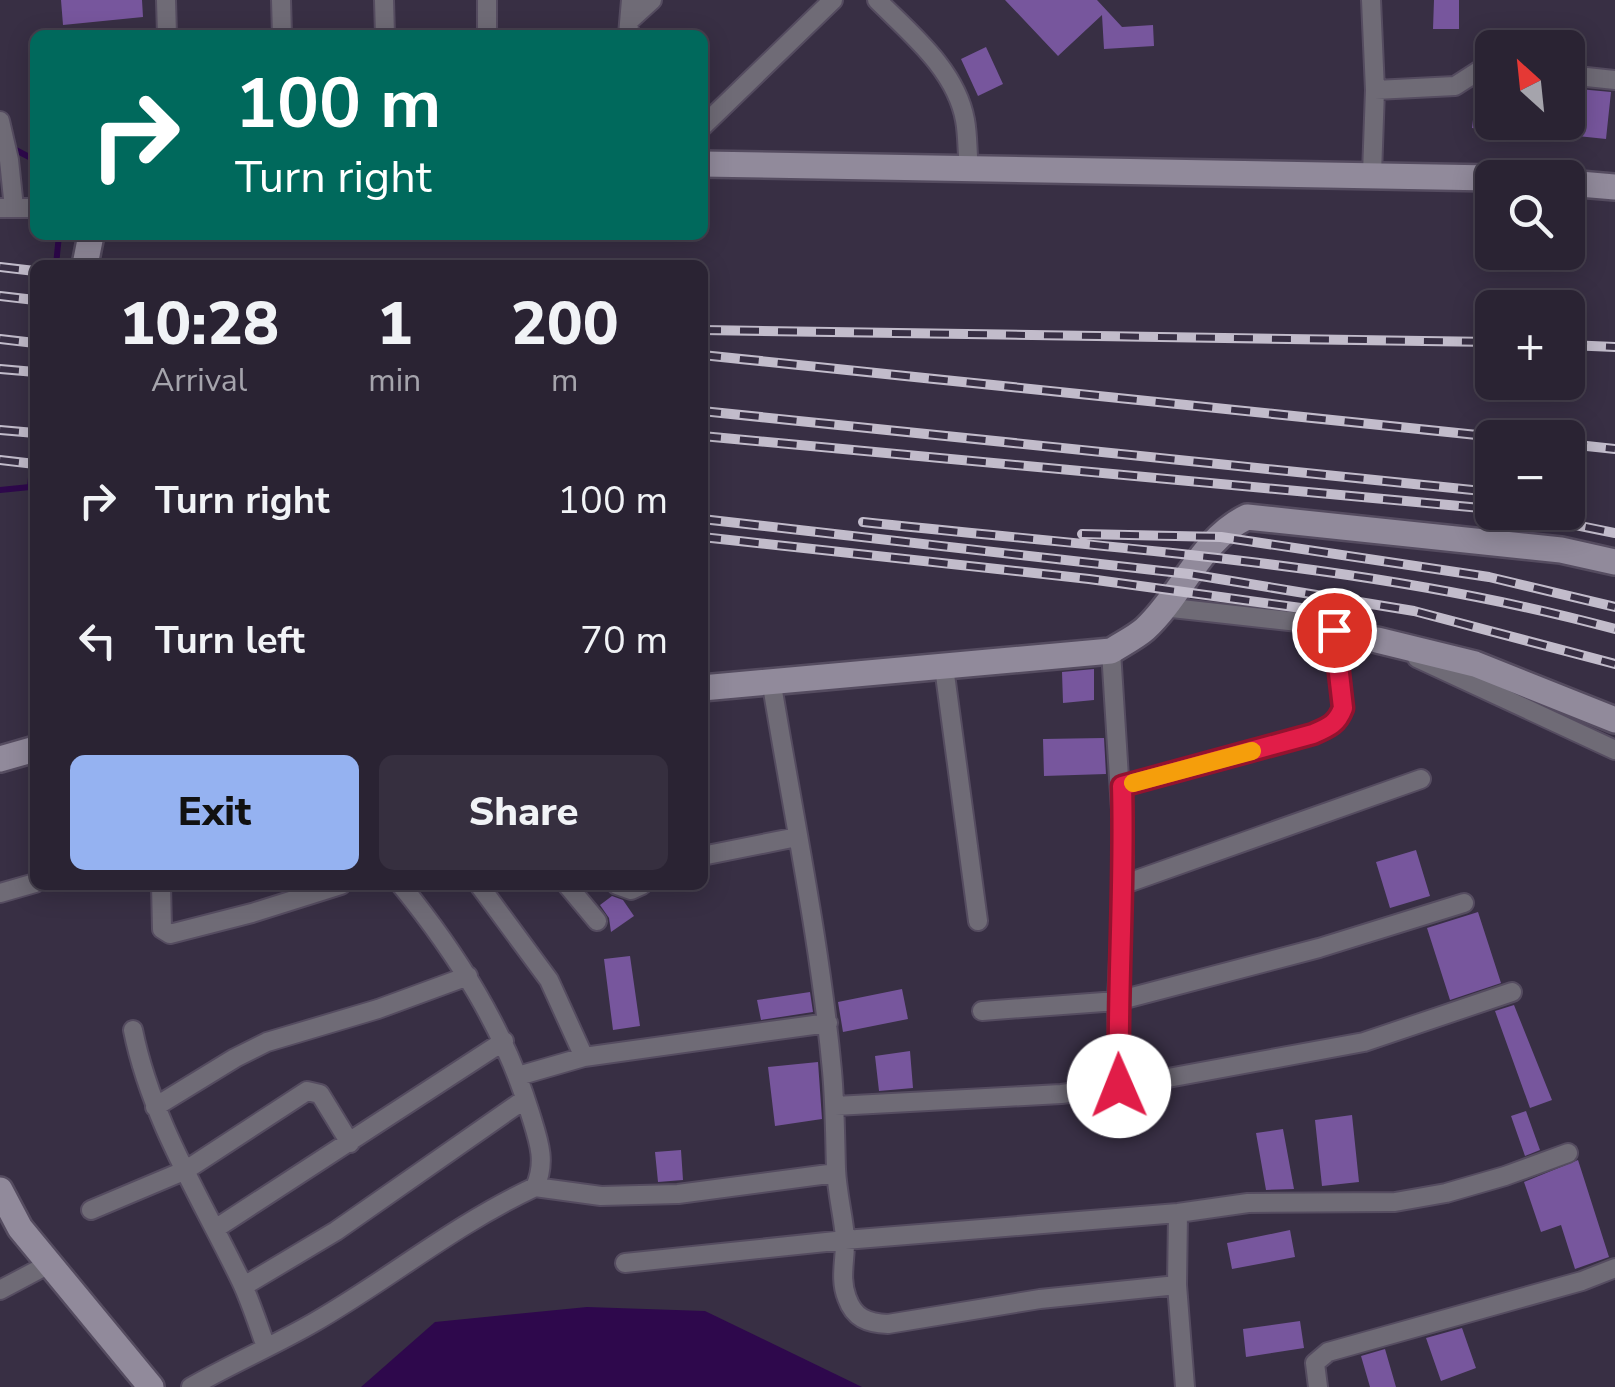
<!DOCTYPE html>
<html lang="en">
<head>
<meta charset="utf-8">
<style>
	body { margin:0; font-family:"Nunito Sans",sans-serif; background:#362f3f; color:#f1f3f6; height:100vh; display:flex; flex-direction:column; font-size:38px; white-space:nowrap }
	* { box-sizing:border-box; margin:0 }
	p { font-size:32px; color:#a5a4ac }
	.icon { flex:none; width:55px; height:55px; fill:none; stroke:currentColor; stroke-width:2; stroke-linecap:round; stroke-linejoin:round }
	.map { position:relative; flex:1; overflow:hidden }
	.drawer { position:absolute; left:30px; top:260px; width:678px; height:630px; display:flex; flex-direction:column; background:#2a2333; border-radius:15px; box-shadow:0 5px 25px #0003,0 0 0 2px #46404e }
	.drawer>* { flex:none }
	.guide { position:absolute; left:30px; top:30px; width:678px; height:210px; border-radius:15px; box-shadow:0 5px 25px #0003,0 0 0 2px #46404e; background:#00695c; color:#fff; overflow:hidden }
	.needle { width:65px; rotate:333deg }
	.tools { position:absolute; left:1475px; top:30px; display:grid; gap:20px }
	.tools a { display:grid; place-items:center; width:110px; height:110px; border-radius:15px; background:#2a2333; box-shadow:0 5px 25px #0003,0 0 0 2px #46404e; font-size:50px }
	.pin { position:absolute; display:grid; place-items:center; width:85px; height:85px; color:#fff; margin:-42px; border:5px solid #fff; border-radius:50%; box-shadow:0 2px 10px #0007 }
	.me { position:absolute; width:110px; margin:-55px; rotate:359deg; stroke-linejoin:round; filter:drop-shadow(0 0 8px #0008) }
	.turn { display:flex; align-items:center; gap:35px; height:210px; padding:0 40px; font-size:45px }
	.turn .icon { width:130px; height:130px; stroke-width:2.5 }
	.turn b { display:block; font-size:70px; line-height:85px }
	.eta { display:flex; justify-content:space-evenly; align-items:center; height:170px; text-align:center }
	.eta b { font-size:60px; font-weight:800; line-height:70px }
	.button { display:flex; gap:20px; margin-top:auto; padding:20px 40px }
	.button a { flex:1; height:115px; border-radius:15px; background:#95b2f1; color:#111; font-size:40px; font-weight:800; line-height:115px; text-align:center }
	.button a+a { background:#362f3f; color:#f1f3f6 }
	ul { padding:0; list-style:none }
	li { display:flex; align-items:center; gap:30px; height:140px; padding:0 40px }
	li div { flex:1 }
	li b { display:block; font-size:38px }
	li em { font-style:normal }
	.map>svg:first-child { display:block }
	.water { fill:#2e084c }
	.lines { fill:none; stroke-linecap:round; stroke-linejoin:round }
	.stream { stroke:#2e084c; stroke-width:6 }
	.building { fill:#77569d }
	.street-casing { stroke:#554c60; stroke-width:22 }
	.secondary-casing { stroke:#554c60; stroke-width:30 }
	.street { stroke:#6f6b76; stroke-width:18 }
	.secondary { stroke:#918a9b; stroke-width:25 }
	.rail-casing { stroke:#c2bccb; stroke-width:10 }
	.rail { stroke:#382f44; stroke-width:6; stroke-dasharray:19; stroke-linecap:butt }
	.route-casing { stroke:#92132f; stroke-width:25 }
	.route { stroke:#e11d48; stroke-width:18 }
	.slow { stroke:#f59e0b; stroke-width:18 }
</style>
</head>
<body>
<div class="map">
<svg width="1615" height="1387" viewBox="0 0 1615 1387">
	<rect width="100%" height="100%" fill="#382f44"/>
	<!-- water -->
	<path class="water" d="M 587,1307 L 705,1311 L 862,1387 L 361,1387 L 435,1322 Z"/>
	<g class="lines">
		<!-- stream -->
		<path class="stream" d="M 10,147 L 35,160
			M 56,265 L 59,235
			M 0,490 L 30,487 L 35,441"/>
	</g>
	<!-- building -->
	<path class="building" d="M 61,0 L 142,0 L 143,17 L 63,25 Z
		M 1005,0 L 1097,0 L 1122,27 L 1153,25 L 1154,46 L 1104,49 L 1102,15 L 1058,56 Z
		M 1434,0 L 1459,0 L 1459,29 L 1433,29 Z
		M 986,47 L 1003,84 L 978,96 L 961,59 Z
		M 1486,81 L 1492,81 L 1492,130 L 1472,128 L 1477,87 Z
		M 1568,88 L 1611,92 L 1606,139 L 1568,135 Z
		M 1094,669 L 1094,700 L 1063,703 L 1062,672 Z
		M 1104,738 L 1106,774 L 1044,776 L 1043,739 Z
		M 1416,850 L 1430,896 L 1390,908 L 1376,862 Z
		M 612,896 L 623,900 L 634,916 L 611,932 L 609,918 L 600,905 Z
		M 1478,912 L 1501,983 L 1450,1000 L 1427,928 Z
		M 630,956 L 640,1026 L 613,1030 L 604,959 Z
		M 902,989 L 908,1019 L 843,1032 L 838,1002 Z
		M 810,992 L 813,1012 L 761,1020 L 757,1000 Z
		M 1514,1005 L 1552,1100 L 1530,1108 L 1495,1011 Z
		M 910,1051 L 913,1088 L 879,1091 L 875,1056 Z
		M 818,1062 L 822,1119 L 775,1126 L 768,1067 Z
		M 1526,1111 L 1540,1150 L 1525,1156 L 1511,1116 Z
		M 1352,1115 L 1359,1182 L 1322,1186 L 1315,1120 Z
		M 1283,1129 L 1294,1189 L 1266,1190 L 1256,1133 Z
		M 681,1150 L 683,1180 L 658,1182 L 655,1152 Z
		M 1578,1160 L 1609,1257 L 1575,1269 L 1561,1225 L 1541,1232 L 1524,1182 Z
		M 1290,1230 L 1295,1257 L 1232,1269 L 1227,1243 Z
		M 1300,1321 L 1304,1348 L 1246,1357 L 1243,1329 Z
		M 1462,1328 L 1476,1368 L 1441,1381 L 1426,1338 Z
		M 1385,1349 L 1396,1387 L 1370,1387 L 1361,1356 Z"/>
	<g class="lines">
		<defs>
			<path id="street" d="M 166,0 L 167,35
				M 281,0 L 282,35
				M 384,0 L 385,35
				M 487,0 L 487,35
				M 877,0 C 911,34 956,70 965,120 C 968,136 967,152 969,168
				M 1371,0 L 1375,90 L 1372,174
				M 630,20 L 652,0
				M 628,35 L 631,0
				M 1568,75 L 1615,80
				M 1375,90 L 1455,86 L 1483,68 L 1492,69
				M 0,121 L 9,160 L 14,208
				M 702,127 L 833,0
				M 0,208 L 35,208
				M 1163,607 L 1298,622 L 1384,643
				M 1111,651 L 1124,857 L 1117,1001 L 1119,1087
				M 1417,658 L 1615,750
				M 944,667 L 978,921
				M 771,679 C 792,809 820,940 832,1071 C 835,1104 835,1136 836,1169 C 837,1192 843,1215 845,1237 C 846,1258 839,1278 847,1298 C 854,1318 867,1323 888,1324 L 1040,1299 L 1177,1285
				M 1122,787 L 1313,734 C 1329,727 1337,724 1343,708 L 1334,631
				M 702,856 L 797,837
				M 161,885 L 162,929 L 170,934 L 252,913 L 341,885
				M 479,885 L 549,980 L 584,1057
				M 567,885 L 597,921
				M 617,885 L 631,890 L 642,885
				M 1122,885 L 1421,779
				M 0,893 L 35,883
				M 982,1011 L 1117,1001 L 1319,948 L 1464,903
				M 133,1030 C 151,1120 202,1200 241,1281 C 251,1302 258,1325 266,1347
				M 518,1076 L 584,1057 L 828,1023
				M 835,1106 L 1061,1094 L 1119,1087 L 1364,1042 L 1512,992
				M 155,1107 L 235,1058 L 267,1042 L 378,1009 L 468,976
				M 535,1187 L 601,1196 L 678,1194 L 836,1173
				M 91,1210 L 186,1170 L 307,1091 L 320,1094 L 350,1143
				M 1178,1213 L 1177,1285 L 1185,1387
				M 215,1229 L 504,1041
				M 625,1263 L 845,1240 L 1178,1213 L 1248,1203 L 1395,1202 L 1446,1193 L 1505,1176 L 1568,1153
				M 244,1286 L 336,1231 L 525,1099
				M 0,1290 L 49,1264
				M 191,1387 C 231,1364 273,1346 313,1323 C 390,1279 452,1226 535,1187 C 547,1161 538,1139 530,1113 C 504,1028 457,954 401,885
				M 1318,1387 L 1315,1363 L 1328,1352 L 1582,1281 L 1615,1268"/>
			<path id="secondary" d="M 702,164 L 1492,178
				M 1568,183 L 1615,187
				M 85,265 L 91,235
				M 1377,640 L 1475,664 L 1615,720
				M 702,688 L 1111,651 C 1122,644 1136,637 1145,629 C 1182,595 1201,539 1247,517 L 1561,550 L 1615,562
				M 0,759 L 35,749
				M 0,1190 L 20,1228 L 151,1387"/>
		</defs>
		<!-- street casing -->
		<use href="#street" class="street-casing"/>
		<!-- secondary casing -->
		<use href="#secondary" class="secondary-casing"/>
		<!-- street -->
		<use href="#street" class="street"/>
		<!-- secondary -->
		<use href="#secondary" class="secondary"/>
		<defs>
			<path id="rail" d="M 0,267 L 35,271
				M 0,296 L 35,300
				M 702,330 L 1492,342
				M 0,339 L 35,343
				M 1568,345 L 1615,347
				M 702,355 L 1506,438
				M 0,369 L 35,372
				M 702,411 L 1492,492
				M 0,430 L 35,433
				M 702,436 L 1492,509
				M 1568,444 L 1615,449
				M 0,460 L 35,464
				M 1511,512 L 1615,533
				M 702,519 L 1189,574 L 1414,611 L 1615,664
				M 863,522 C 1114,549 1371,563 1615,629
				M 1082,534 L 1221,537 L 1489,577 L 1615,607
				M 702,537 L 1089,579 L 1338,613"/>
		</defs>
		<!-- rail casing -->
		<use href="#rail" class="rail-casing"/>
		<!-- rail -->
		<use href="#rail" class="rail"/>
	</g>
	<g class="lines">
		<defs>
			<path id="route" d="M 1119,1086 C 1117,986 1125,887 1122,786 L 1313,734 C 1329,727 1337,724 1343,708 L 1334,630"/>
		</defs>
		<!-- route casing -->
		<use href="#route" class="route-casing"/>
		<!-- route -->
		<use href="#route" class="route"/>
		<!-- slow -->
		<path class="slow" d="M 1133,783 L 1252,751"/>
	</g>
</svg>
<div class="tools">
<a><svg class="needle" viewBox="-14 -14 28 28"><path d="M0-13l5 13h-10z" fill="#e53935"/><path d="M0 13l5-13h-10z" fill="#a5a4ac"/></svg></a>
<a><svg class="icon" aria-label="search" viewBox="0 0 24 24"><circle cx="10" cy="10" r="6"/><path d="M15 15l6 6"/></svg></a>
<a>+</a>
<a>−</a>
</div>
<div class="pin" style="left:1334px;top:630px;background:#d93025"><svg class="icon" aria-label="arrive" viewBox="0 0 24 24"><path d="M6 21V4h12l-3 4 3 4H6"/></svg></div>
<svg class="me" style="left:1119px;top:1086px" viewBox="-20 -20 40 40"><circle r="19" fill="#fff"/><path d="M0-13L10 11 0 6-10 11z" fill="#e11d48"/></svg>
<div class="guide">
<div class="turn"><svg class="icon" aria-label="right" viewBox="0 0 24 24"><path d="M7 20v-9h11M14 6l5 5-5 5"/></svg><div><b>100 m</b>Turn right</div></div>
</div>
<section class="drawer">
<div class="eta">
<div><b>10:28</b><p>Arrival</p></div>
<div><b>1</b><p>min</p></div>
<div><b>200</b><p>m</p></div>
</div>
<ul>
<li><svg class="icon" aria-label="right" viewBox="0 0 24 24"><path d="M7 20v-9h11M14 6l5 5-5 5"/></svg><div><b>Turn right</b></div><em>100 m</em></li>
<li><svg class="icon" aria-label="left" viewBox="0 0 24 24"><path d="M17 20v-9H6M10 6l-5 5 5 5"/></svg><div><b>Turn left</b></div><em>70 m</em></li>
</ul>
<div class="button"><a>Exit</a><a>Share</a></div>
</section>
</div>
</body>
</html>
